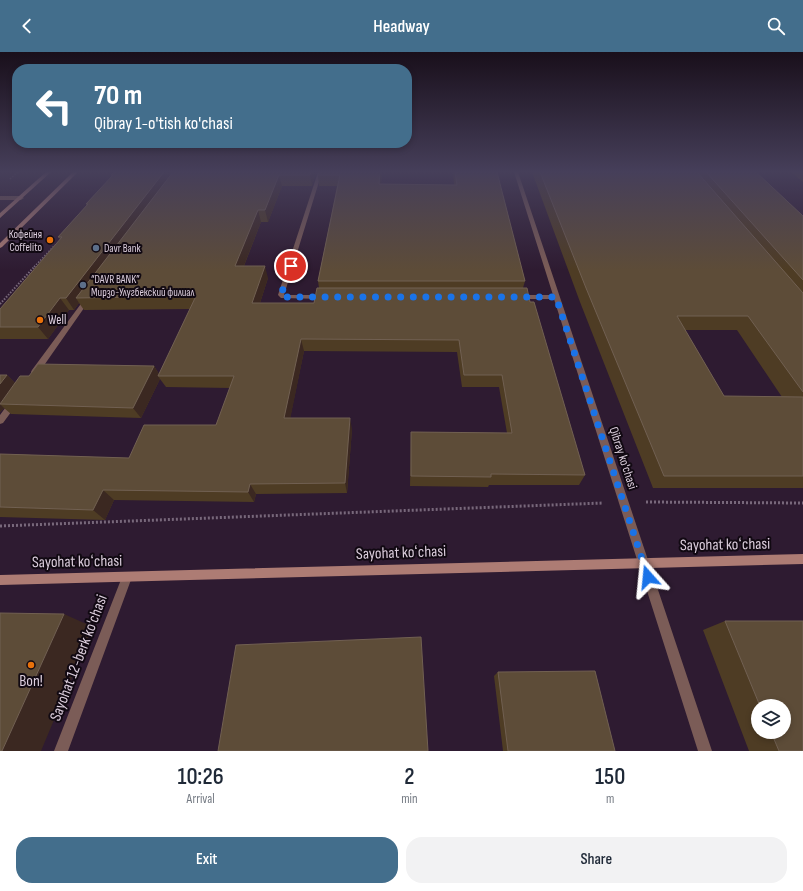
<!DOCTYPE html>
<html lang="en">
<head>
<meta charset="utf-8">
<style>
	body { margin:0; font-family:"Sofia Sans Condensed",sans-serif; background:#f2f2f3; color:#1f2937; height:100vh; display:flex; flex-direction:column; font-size:15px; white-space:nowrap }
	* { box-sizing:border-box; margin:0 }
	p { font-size:13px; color:#747a83 }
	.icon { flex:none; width:22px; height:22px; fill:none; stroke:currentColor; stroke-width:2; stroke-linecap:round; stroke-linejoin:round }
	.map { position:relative; height:699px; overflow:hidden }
	.side { display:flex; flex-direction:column; background:#fff; flex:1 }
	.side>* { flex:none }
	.hud { position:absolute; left:12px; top:12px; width:400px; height:84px; border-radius:16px; box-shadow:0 2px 6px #0003; background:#436e8c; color:#fff; overflow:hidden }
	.buttons { position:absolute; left:751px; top:647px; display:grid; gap:8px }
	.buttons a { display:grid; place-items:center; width:40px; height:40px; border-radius:50%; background:#fff; box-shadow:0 2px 6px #0003; font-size:20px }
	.pin { position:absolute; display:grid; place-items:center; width:34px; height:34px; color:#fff; margin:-17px; border:2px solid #fff; border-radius:50%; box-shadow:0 1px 4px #0007 }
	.me { position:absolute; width:44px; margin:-22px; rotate:342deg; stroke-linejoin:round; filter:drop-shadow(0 0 3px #0008) }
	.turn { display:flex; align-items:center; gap:14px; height:84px; padding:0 16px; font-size:18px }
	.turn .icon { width:52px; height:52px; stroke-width:2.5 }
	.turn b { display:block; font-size:28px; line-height:34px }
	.eta { display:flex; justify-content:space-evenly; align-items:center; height:68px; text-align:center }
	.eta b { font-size:24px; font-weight:600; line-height:28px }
	.cta { display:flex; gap:8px; margin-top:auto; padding:8px 16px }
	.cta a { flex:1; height:46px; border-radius:16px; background:#436e8c; color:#fff; font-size:16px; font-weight:600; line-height:46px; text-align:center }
	.cta a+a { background:#f2f2f3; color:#1f2937 }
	header { display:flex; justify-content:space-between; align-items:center; height:52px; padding:0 16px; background:#436e8c; color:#fff; font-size:18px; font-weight:600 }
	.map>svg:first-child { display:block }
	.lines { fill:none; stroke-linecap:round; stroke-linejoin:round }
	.path-far2 { stroke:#78687b; stroke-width:1.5; stroke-dasharray:1.5 1.5; stroke-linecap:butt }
	.path-far1 { stroke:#78687b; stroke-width:2; stroke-dasharray:1.5 1.5; stroke-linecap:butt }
	.path { stroke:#78687b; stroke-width:3; stroke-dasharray:2 2; stroke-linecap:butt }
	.lane { fill:#7b5c57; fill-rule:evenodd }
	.street { fill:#7b5c57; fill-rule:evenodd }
	.secondary { fill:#ad7c74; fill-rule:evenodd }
	.wall { fill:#4e3c24; fill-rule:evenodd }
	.shaded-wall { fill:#3b2821 }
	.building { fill:#5d4c38; stroke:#716052 }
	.route { stroke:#1a73e8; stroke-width:7; stroke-dasharray:0 12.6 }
	.food-dot { fill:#e8710a; stroke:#110912; stroke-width:1.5 }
	.service-dot { fill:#5c6f8a; stroke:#110912; stroke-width:1.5 }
	.labels { text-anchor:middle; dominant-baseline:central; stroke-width:4; stroke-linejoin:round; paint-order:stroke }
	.far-poi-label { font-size:11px; fill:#dccedd; stroke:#110912; text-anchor:start }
	.poi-label { font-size:13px; fill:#dccedd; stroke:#110912; text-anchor:start }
	.street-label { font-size:13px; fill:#dccedd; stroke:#110912 }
	.near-street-label { font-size:16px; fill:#dccedd; stroke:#110912 }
	.near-poi-label { font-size:16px; fill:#dccedd; stroke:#110912 }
</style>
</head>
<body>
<header><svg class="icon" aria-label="back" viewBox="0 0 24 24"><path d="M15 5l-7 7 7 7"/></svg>Headway<svg class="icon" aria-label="search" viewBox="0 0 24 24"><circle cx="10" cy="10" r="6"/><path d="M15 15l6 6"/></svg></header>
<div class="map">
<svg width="803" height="699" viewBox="0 0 803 699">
	<rect width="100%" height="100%" fill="#2e1b31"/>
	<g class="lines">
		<!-- path-far2 -->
		<path class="path-far2" d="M 10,127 L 18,120
			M 34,215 L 55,193"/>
		<!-- path-far1 -->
		<path class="path-far1" d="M 0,252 L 35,214"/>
		<!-- path -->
		<path class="path" d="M 646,450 L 803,451
			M 0,474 L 603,451"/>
		<!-- lane -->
		<path class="lane" d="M 0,144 L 21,144 L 24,146 L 21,148 L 0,148 Z
			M 88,244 L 91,246 L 38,322 L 32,322 L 31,320 L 32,318 L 86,245 Z
			M 14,347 L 17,348 L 18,350 L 17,352 L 3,371 L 0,372 L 0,363 L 11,348 Z"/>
		<!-- street -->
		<path class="street" d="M 318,120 L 322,120 L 284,243 L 325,243 L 328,245 L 325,247 L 281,246 L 278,243 Z
			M 514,120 L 518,120 L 712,699 L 698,699 L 554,247 L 519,247 L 516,245 L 519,243 L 553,243 Z
			M 127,520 L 131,521 L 132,525 L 68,699 L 54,699 L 122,525 L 123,521 Z"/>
		<!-- secondary -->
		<path class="secondary" d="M 46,120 L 51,120 L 0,166 L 0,161 Z
			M 73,120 L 78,120 L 2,195 L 0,196 L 0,191 Z
			M 803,502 L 803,512 L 0,533 L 0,523 Z"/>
	</g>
	<!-- wall -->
	<path class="wall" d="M 114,120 L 316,120 L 312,134 L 282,134 L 268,170 L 261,170 L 244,214 L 268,226 L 260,251 L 314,251 L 319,236 L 318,229 L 337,134 L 319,134 L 318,123 L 319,120 L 382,120 L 381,132 L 454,133 L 453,120 L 497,120 L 525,229 L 523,236 L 530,250 L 585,423 L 579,433 L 489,433 L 488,435 L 410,434 L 411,380 L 507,381 L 499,335 L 462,335 L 457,300 L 304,299 L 290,366 L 352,377 L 347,441 L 256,442 L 254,450 L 114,448 L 105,468 L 0,465 L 0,402 L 129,406 L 216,373 L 230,336 L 166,335 L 160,327 L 141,366 L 11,362 L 4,356 L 0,360 L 0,323 L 7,323 L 15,331 L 29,324 L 154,314 L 159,322 L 190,257 L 84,258 L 79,251 L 74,258 L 69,258 L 48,287 L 0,287 L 0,257 L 60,187 L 58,185 L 87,153 L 86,152 L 112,125 L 111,123 Z
		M 532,120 L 756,120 L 803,164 L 803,436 L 653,436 L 580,250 ZM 685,278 L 737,278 L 782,345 L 724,344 Z
		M 791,120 L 803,120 L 803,130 Z
		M 725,569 L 803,569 L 803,699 L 749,699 L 703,578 ZM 758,654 L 784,654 L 784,680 L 758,680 Z
		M 498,620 L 615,699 L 503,699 L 494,624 Z"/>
	<!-- shaded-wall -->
	<path class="shaded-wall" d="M 164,120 L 177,120 L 76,246 L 79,251 L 74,258 L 66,246 Z
		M 311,120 L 316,120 L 312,134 L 310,123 Z
		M 380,120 L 382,120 L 380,144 L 379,132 Z
		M 279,123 L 282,134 L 268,170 L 265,158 Z
		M 258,158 L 261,170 L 239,226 L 235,214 Z
		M 265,214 L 268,226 L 256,263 L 252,251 Z
		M 60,246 L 69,258 L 48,287 L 38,275 Z
		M 301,287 L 304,299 L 288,378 L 284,366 Z
		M 154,314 L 160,324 L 158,324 L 160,327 L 141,366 L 133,356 Z
		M 7,323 L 19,335 L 0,352 L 0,332 Z
		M 0,352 L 4,356 L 0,360 Z
		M 350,366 L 352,377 L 347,441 L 345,431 Z
		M 250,432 L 256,442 L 254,450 L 248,440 Z
		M 103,438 L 114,448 L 105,468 L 93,458 Z
		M 64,562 L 93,575 L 41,699 L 2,699 Z"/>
	<!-- building -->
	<path class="building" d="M 114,120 L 164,120 L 66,246 L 60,246 L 38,275 L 0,275 L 0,257 L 62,185 L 58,185 L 88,152 L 86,152 L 113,123 L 111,123 Z
		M 173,120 L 311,120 L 310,123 L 279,123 L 265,158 L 258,158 L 235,214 L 265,214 L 252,251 L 314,251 L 317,236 L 527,236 L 530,250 L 534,250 L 585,423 L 491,422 L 491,425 L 411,424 L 411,380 L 512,381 L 502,323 L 464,323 L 459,288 L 301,287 L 284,366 L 350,366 L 345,431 L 250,432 L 248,440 L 103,438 L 93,458 L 0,455 L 0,402 L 129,406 L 144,373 L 216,373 L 234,324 L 158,324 L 196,244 L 76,246 Z
		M 319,120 L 380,120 L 379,132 L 457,133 L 455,120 L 497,120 L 525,229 L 318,229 L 340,123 L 318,123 Z
		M 540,120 L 697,120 L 803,241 L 803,340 L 748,264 L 677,264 L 724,344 L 803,345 L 803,424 L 664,424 L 586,236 Z
		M 706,120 L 756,120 L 803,164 L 803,228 Z
		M 38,312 L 154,314 L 133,356 L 0,352 L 20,324 L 29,324 Z
		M 0,323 L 7,323 L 0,332 Z
		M 0,561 L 64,562 L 2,699 L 0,699 Z
		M 725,569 L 803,569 L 803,699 L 779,699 L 771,680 L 784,680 L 784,654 L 760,654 Z
		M 421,585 L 428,699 L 218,699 L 236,593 Z
		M 595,619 L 615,699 L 508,699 L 498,620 Z"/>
	<!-- sky -->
	<linearGradient id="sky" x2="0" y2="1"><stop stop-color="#190f1b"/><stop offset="0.55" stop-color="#463f5a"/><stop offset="1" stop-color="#463f5a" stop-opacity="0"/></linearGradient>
	<rect width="803" height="218" fill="url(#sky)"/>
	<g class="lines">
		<!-- route -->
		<path class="route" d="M 291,214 L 281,243 L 283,245 L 556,245 L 648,525"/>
	</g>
	<!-- markers -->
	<g class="food-dot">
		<circle cx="50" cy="188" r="4"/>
		<circle cx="40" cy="268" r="4"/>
		<circle cx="31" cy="613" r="4"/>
	</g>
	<g class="service-dot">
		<circle cx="96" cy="196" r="4"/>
		<circle cx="83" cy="233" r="4"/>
	</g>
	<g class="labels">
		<!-- far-poi labels -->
		<g class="far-poi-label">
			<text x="42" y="182" text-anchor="end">Кофейня<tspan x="42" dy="13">Coffelito</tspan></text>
			<text x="104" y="196">Davr Bank</text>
			<text x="91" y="227">“DAVR BANK”<tspan x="91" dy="13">Мирзо-Улугбекский филиал</tspan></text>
		</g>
		<!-- poi labels -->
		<g class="poi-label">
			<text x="48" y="268">Well</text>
		</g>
		<!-- street labels -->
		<g class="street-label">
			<text transform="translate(623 406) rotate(72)">Qibray ko'chasi</text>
		</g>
		<!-- near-street labels -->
		<g class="near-street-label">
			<text transform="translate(725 493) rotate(-1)">Sayohat koʻchasi</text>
			<text transform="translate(401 501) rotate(-2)">Sayohat koʻchasi</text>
			<text transform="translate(77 510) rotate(-1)">Sayohat koʻchasi</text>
			<text transform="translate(79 606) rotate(-69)">Sayohat 12-berk ko'chasi</text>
		</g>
		<!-- near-poi labels -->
		<g class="near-poi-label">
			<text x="31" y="629">Bon!</text>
		</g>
	</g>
</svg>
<div class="buttons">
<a><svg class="icon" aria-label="layers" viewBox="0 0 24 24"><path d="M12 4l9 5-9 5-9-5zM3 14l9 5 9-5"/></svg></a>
</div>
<div class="pin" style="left:291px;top:214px;background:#d93025"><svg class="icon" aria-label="arrive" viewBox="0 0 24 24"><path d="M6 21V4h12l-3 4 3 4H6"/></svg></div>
<svg class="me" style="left:648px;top:525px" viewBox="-20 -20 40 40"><path d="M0-17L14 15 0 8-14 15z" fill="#1a73e8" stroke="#fff" stroke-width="4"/></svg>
<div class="hud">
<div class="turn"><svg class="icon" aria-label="left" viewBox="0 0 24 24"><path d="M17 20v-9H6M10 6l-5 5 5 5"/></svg><div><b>70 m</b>Qibray 1-o'tish ko'chasi</div></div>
</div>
</div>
<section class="side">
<div class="eta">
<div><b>10:26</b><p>Arrival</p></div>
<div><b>2</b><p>min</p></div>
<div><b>150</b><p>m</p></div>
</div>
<div class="cta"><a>Exit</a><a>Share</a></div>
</section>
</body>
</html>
